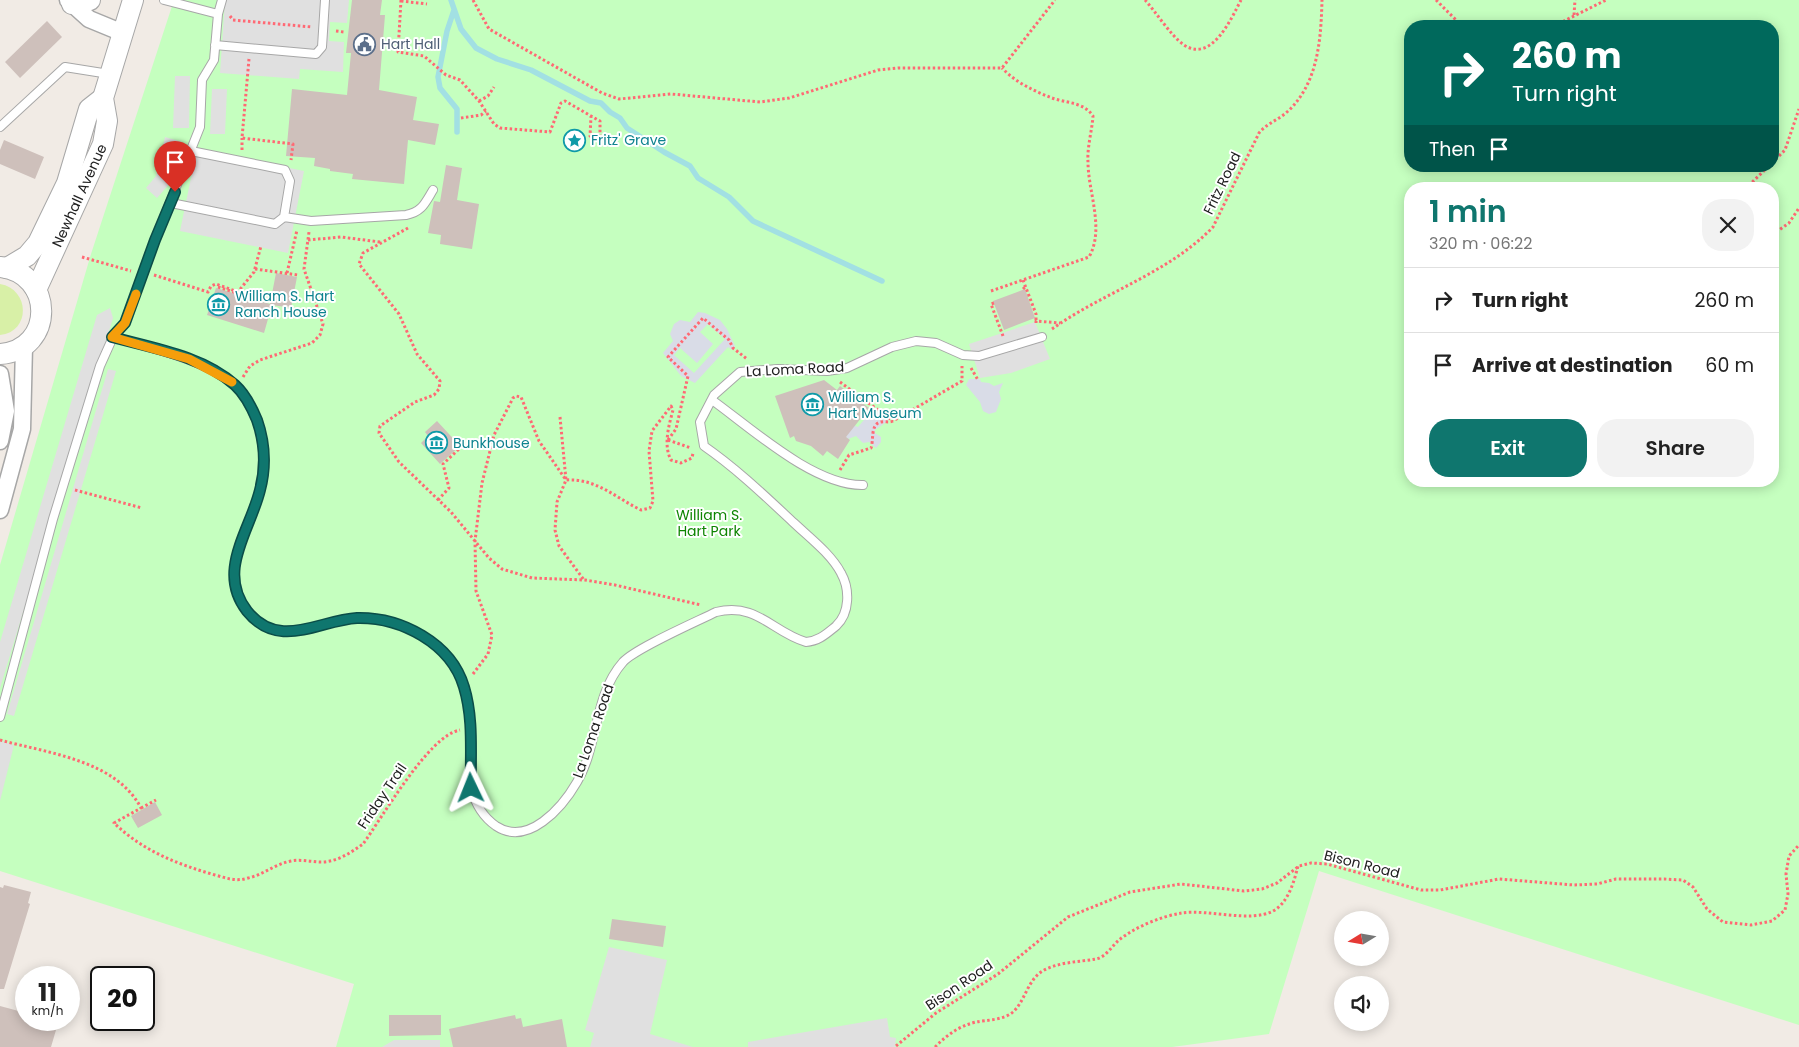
<!DOCTYPE html>
<html lang="en">
<head>
<meta charset="utf-8">
<style>
	body { margin:0; font-family:Poppins,sans-serif; background:#f2f2f2; color:#222; height:100vh; display:flex; flex-direction:column; font-size:19px; white-space:nowrap }
	* { box-sizing:border-box; margin:0 }
	p { font-size:16px; color:#767676 }
	.icon { flex:none; width:28px; height:28px; fill:none; stroke:currentColor; stroke-width:2; stroke-linecap:round; stroke-linejoin:round }
	.map { position:relative; flex:1; overflow:hidden }
	.panel { position:absolute; left:1404px; top:182px; width:375px; height:305px; display:flex; flex-direction:column; background:#fff; border-radius:20px; box-shadow:0 2px 12px #0003 }
	.panel>* { flex:none }
	.top-card { position:absolute; left:1404px; top:20px; width:375px; height:152px; border-radius:20px; box-shadow:0 2px 12px #0003; background:#00695c; color:#fff; overflow:hidden }
	.needle { width:32px; rotate:259deg }
	.controls { position:absolute; left:1334px; top:911px; display:grid; gap:10px }
	.controls a { display:grid; place-items:center; width:55px; height:55px; border-radius:50%; background:#fff; box-shadow:0 2px 12px #0003; font-size:25px }
	.speed { position:absolute; left:15px; top:966px; display:flex; gap:10px; font-size:25px; font-weight:700; text-align:center }
	.speed>* { display:grid; place-content:center; width:65px; height:65px; border-radius:50%; background:#fff; box-shadow:0 2px 12px #0003; line-height:1 }
	.speed small { font-size:12px; font-weight:400 }
	.speed .limit { border:2px solid #111; border-radius:8px; background:#fff; color:#111 }
	.pin { position:absolute; display:grid; place-items:center; width:42px; height:42px; color:#fff; margin:-51px -21px; border-radius:50% 50% 50% 0; rotate:-45deg; box-shadow:0 0 5px #0007 }
	.pin .icon { rotate:45deg }
	.me { position:absolute; width:55px; margin:-28px; rotate:358deg; stroke-linejoin:round; filter:drop-shadow(0 0 4px #0008) }
	.turn { display:flex; align-items:center; gap:18px; height:105px; padding:0 25px; font-size:22px }
	.turn .icon { width:65px; height:65px; stroke-width:2.5 }
	.turn b { display:block; font-size:35px; line-height:42px }
	.then { display:flex; align-items:center; height:48px; padding:0 25px; background:#0003; gap:10px; font-size:19px }
	.round { display:grid; place-items:center; flex:none; width:52px; height:52px; border-radius:20px; background:#f2f2f2 }
	.head { display:flex; align-items:center; justify-content:space-between; height:85px; padding:0 25px }
	h1 { font-size:30px; font-weight:600; line-height:38px; color:#0f766e }
	.cta { display:flex; gap:10px; margin-top:auto; padding:10px 25px }
	.cta a { flex:1; height:58px; border-radius:20px; background:#0f766e; color:#fff; font-size:20px; font-weight:600; line-height:58px; text-align:center }
	.cta a+a { background:#f2f2f2; color:#222 }
	ul { padding:0; list-style:none }
	li { display:flex; align-items:center; gap:15px; height:65px; padding:0 25px; border-top:1px solid #e0e0e0 }
	li div { flex:1 }
	li b { display:block; font-size:19px }
	li em { font-style:normal }
	.map>svg:first-child { display:block }
	.grass { fill:#d8f0a7 }
	.park { fill:#c5ffbf; fill-rule:evenodd }
	.parking { fill:#e0e0e0 }
	.plaza { fill:#d9dce7; fill-rule:evenodd }
	.lines { fill:none; stroke-linecap:round; stroke-linejoin:round }
	.stream { stroke:#a2e0e3; stroke-width:5.5 }
	.building { fill:#cec0bb }
	.service-casing { stroke:#a7a7a7; stroke-width:10 }
	.minor-casing { stroke:#a7a7a7; stroke-width:19 }
	.tertiary-casing { stroke:#a7a7a7; stroke-width:22 }
	.path { stroke:#ff6974; stroke-width:3; stroke-dasharray:2.5 2.5; stroke-linecap:butt }
	.service { stroke:#fff; stroke-width:8 }
	.minor { stroke:#fff; stroke-width:16 }
	.tertiary { stroke:#fff; stroke-width:20 }
	.route-casing { stroke:#0a4d48; stroke-width:12 }
	.route { stroke:#0f766e; stroke-width:9 }
	.slow { stroke:#f59e0b; stroke-width:9 }
	.labels { text-anchor:middle; dominant-baseline:central; stroke-width:4; stroke-linejoin:round; paint-order:stroke }
	.service-label { font-size:14px; fill:#4e5e75; stroke:#fff; text-anchor:start }
	.culture-label { font-size:14px; fill:#0d838f; stroke:#fff; text-anchor:start }
	.street-label { font-size:14px; fill:#202020; stroke:#fff }
	.park-label { font-size:14px; fill:#0e8502; stroke:#fff }
</style>
</head>
<body>
<div class="map">
<svg width="1799" height="1047" viewBox="0 0 1799 1047">
	<rect width="100%" height="100%" fill="#f1ebe5"/>
	<!-- grass -->
	<path class="grass" d="M 0,284 C 30,289 31,332 0,335 Z"/>
	<!-- park -->
	<path class="park" d="M 174,0 L 1799,0 L 1799,1025 L 1319,871 L 1269,1034 L 1172,1047 L 336,1047 L 354,984 L 0,871 L 0,565 L 91,254 ZM 1410,26 L 1772,26 L 1772,166 L 1410,166 ZM 1410,189 L 1772,189 L 1772,481 L 1410,481 Z"/>
	<!-- parking -->
	<path class="parking" d="M 225,0 L 349,0 L 347,23 L 330,22 L 329,41 L 344,42 L 343,72 L 300,69 L 299,79 L 220,73 Z
		M 175,76 L 190,76 L 189,128 L 173,128 Z
		M 212,89 L 227,89 L 225,134 L 210,134 Z
		M 165,137 L 182,142 L 171,182 L 157,198 L 146,188 L 156,176 Z
		M 197,149 L 304,171 L 288,253 L 180,231 Z
		M 110,308 L 113,318 L 0,688 L 0,642 L 97,315 Z
		M 1035,322 L 1050,359 L 1011,373 L 980,378 L 969,344 Z
		M 108,369 L 116,371 L 14,716 L 7,714 Z
		M 1,741 L 14,745 L 0,801 L 0,743 Z
		M 609,947 L 667,960 L 650,1034 L 693,1047 L 590,1047 L 594,1033 L 585,1030 Z
		M 887,1018 L 890,1037 L 896,1038 L 895,1047 L 748,1047 L 748,1042 Z
		M 394,1040 L 440,1040 L 440,1047 L 382,1047 Z"/>
	<!-- plaza -->
	<path class="plaza" d="M 698,312 L 705,313 L 720,320 L 727,329 L 735,346 L 732,350 L 728,347 L 695,383 L 681,376 L 663,353 L 673,341 L 670,334 L 674,324 L 680,320 L 690,322 ZM 708,324 L 725,339 L 694,373 L 674,355 L 680,348 L 697,363 L 713,344 L 700,332 Z
		M 969,379 L 980,379 L 981,382 L 989,383 L 994,386 L 1003,383 L 999,392 L 1001,399 L 996,412 L 989,414 L 983,411 L 980,402 L 966,385 Z
		M 873,409 L 888,421 L 875,430 L 875,433 L 881,437 L 881,442 L 876,448 L 869,442 L 863,443 L 856,436 L 848,439 L 838,430 L 855,426 L 858,427 Z"/>
	<g class="lines">
		<!-- stream -->
		<path class="stream" d="M 451,0 L 461,29 L 476,48 L 497,59 L 531,70 L 590,101 L 601,103 L 610,112 L 620,118 L 627,128 L 664,152 L 690,166 L 698,178 L 729,197 L 753,221 L 882,281
			M 454,10 L 447,31 L 438,77 L 440,88 L 457,109 L 457,132"/>
	</g>
	<!-- building -->
	<path class="building" d="M 352,0 L 382,0 L 380,15 L 385,15 L 379,90 L 417,97 L 413,120 L 439,124 L 435,145 L 408,140 L 404,184 L 352,179 L 353,174 L 330,171 L 330,169 L 314,166 L 315,158 L 286,156 L 292,89 L 347,95 L 351,53 L 346,53 Z
		M 47,21 L 62,37 L 20,78 L 5,62 Z
		M 4,140 L 44,157 L 35,179 L 0,164 L 0,150 Z
		M 446,165 L 462,168 L 457,200 L 479,204 L 472,249 L 440,244 L 441,235 L 428,233 L 434,201 L 440,202 Z
		M 276,273 L 297,277 L 291,308 L 272,305 L 264,333 L 207,315 L 216,288 L 270,304 Z
		M 1025,289 L 1035,318 L 1004,330 L 993,301 Z
		M 824,380 L 837,390 L 840,386 L 869,408 L 846,437 L 850,440 L 838,459 L 827,451 L 823,456 L 811,446 L 796,441 L 794,436 L 790,438 L 775,396 Z
		M 437,421 L 460,446 L 440,464 L 421,443 L 428,436 L 425,432 Z
		M 155,802 L 162,815 L 138,828 L 131,816 Z
		M 4,885 L 31,892 L 28,903 L 30,904 L 4,989 L 0,989 L 0,887 L 3,888 Z
		M 612,919 L 666,926 L 663,947 L 609,939 Z
		M 0,1006 L 26,1013 L 26,1020 L 36,1020 L 35,1023 L 56,1030 L 51,1047 L 0,1047 Z
		M 389,1015 L 441,1015 L 441,1035 L 389,1036 Z
		M 515,1015 L 516,1019 L 521,1018 L 523,1027 L 562,1019 L 567,1047 L 453,1047 L 449,1029 Z"/>
	<g class="lines">
		<defs>
			<path id="service" d="M 164,0 L 218,14
				M 215,45 L 316,54 L 322,47 L 325,0
				M 0,127 L 65,67 L 109,74
				M 171,203 L 275,224 L 284,217 L 290,181 L 285,170 L 191,151
				M 284,217 L 311,221 L 406,215 C 422,212 425,203 433,190
				M 113,337 C 148,347 184,355 216,372 C 235,382 247,397 255,417 C 265,440 267,466 260,490 C 249,531 216,571 247,611 C 279,651 319,620 357,618 C 401,617 451,643 464,687 C 474,719 470,755 471,788 C 475,803 483,817 496,826 C 528,847 562,808 577,782 C 599,745 593,696 623,662 C 636,648 696,622 716,612 C 757,602 772,632 806,642 C 819,641 826,634 836,626 C 850,613 850,589 841,573 C 831,554 810,538 794,523 C 765,496 737,469 704,446 L 700,422 L 714,395 L 740,372 L 778,369 L 827,371 L 847,368 L 892,347 L 916,341 L 936,343 L 963,355 L 979,356 L 1042,337
				M 712,400 C 751,428 814,486 863,485
				M 0,717 L 53,519 L 100,366 L 113,337 L 125,323 L 155,240 L 200,127 L 202,80 L 214,60 L 218,14 L 222,0"/>
			<path id="minor" d="M 68,0 L 89,19 L 123,33
				M 0,374 L 6,411 L 0,441
				M 0,510 L 22,429 L 24,346"/>
			<g id="tertiary">
				<path d="M 72,4 L 90,0"/>
				<path d="M 0,267 C 55,273 55,350 0,354"/>
				<path d="M 7,268 L 27,256 L 38,243 L 67,183 L 89,109 L 103,98"/>
				<path id="s1" d="M 36,290 L 103,144 L 107,121 L 103,98 L 133,0"/>
			</g>
		</defs>
		<!-- service casing -->
		<use href="#service" class="service-casing"/>
		<!-- minor casing -->
		<use href="#minor" class="minor-casing"/>
		<!-- tertiary casing -->
		<use href="#tertiary" class="tertiary-casing"/>
		<!-- path -->
		<path class="path" d="M 401,0 L 398,52 L 424,56 L 446,75 L 460,80 L 479,101 L 494,124 L 500,128 L 550,132 L 561,103 L 565,101 L 598,120 L 600,121 L 600,135 L 597,138 L 590,136 L 591,116
			M 473,0 L 489,29 L 602,93 L 619,99 L 671,94 L 760,102 L 789,98 L 878,70 L 898,68 L 1002,68 L 1055,0
			M 1145,0 C 1156,12 1171,36 1184,45 C 1212,63 1231,19 1241,0
			M 1436,0 L 1462,26
			M 401,1 L 427,4
			M 1574,15 L 1575,0
			M 230,16 L 233,20 L 312,27
			M 1554,26 L 1606,0
			M 336,31 L 344,32
			M 249,59 L 242,138 L 293,144 L 291,160
			M 479,101 L 488,96 L 494,87
			M 461,118 L 481,115 L 486,111
			M 242,150 L 242,138
			M 1772,163 L 1785,150 L 1799,109
			M 1745,189 L 1769,166
			M 408,228 L 363,253 L 359,264 L 399,314 L 417,354 L 440,381 L 439,389 L 434,395 L 415,402 L 380,426 L 379,433 L 399,462 L 451,512 L 489,558 L 502,569 L 532,578 L 585,580 L 615,585 L 701,605
			M 1772,235 L 1789,223 L 1799,208
			M 308,240 L 341,237 L 380,242
			M 82,257 L 131,271
			M 255,269 L 298,275
			M 287,273 L 297,230
			M 154,275 L 208,292 L 211,286 L 216,284 L 238,292
			M 1023,280 L 1036,314 L 1036,321
			M 218,287 L 250,297
			M 1023,289 L 1026,286
			M 991,291 L 1089,257 C 1105,229 1088,192 1088,162 C 1087,147 1092,131 1093,116 C 1084,102 1066,103 1052,98 C 1034,91 1015,82 1002,68
			M 237,293 L 254,272 L 261,246
			M 994,303 L 991,304 L 1003,336
			M 1036,323 L 1036,321 L 1060,323
			M 1052,329 C 1104,292 1169,273 1213,227 L 1259,133 C 1266,124 1278,120 1287,112 C 1318,84 1321,40 1322,0
			M 971,368 L 978,380
			M 243,377 L 250,366 L 260,360 L 312,343 L 320,335 L 323,324 L 304,269 L 309,232
			M 840,382 L 893,421
			M 560,417 L 566,480 L 557,502 L 555,530 L 559,546 L 584,580
			M 668,440 L 691,448
			M 668,440 L 676,429 L 688,376 L 668,357 L 703,318 L 729,340 L 733,348 L 747,359
			M 840,470 L 849,455 L 871,448 C 874,440 870,424 881,422 C 885,421 889,423 893,421 L 962,381 L 962,366
			M 75,490 L 142,508
			M 438,500 L 449,488 L 443,464 L 459,449
			M 473,674 L 488,654 L 492,635 L 476,591 L 475,541 L 482,483 L 494,435 L 513,398 L 516,396 L 521,397 L 539,441 L 566,480 C 596,478 616,498 641,510 L 650,508 L 653,501 L 649,451 L 652,431 L 671,406 L 673,410 C 669,425 663,445 671,460 L 681,463 L 692,458 L 693,453
			M 0,740 C 47,753 116,760 141,808 L 114,823 C 143,851 177,864 215,875 C 226,878 236,882 248,878 C 263,875 275,864 291,861 C 301,859 311,862 321,862 C 337,862 350,853 363,844 C 382,818 429,735 460,730
			M 141,808 L 156,800
			M 896,1046 L 936,1013 L 998,974 L 1068,917 L 1130,892 L 1181,884 L 1244,891 L 1262,889 L 1277,883 L 1299,866 L 1311,863 L 1327,864 L 1421,890 L 1440,890 L 1499,879 L 1574,885 L 1597,884 L 1616,879 L 1664,879 L 1683,880 L 1693,887 L 1707,909 L 1723,922 L 1751,925 L 1772,921 L 1785,910 L 1788,894 L 1786,874 L 1789,856 L 1799,845
			M 935,1047 C 947,1035 959,1026 976,1022 C 987,1020 1004,1020 1013,1012 C 1025,1001 1027,982 1041,972 C 1056,962 1079,962 1096,959 C 1106,957 1112,946 1119,940 C 1135,927 1162,916 1182,913 C 1209,909 1250,923 1273,911 C 1288,903 1294,882 1298,866"/>
		<!-- service -->
		<use href="#service" class="service"/>
		<!-- minor -->
		<use href="#minor" class="minor"/>
		<!-- tertiary -->
		<use href="#tertiary" class="tertiary"/>
	</g>
	<g class="lines">
		<defs>
			<path id="route" d="M 175,192 L 155,240 L 125,323 L 112,337 C 153,348 203,356 235,385 C 245,394 252,408 257,420 C 265,443 266,467 260,490 C 250,531 216,571 247,611 C 279,651 319,620 357,618 C 401,617 451,643 464,687 C 474,720 470,755 471,788"/>
		</defs>
		<!-- route casing -->
		<use href="#route" class="route-casing"/>
		<!-- route -->
		<use href="#route" class="route"/>
		<!-- slow -->
		<path class="slow" d="M 136,294 L 125,323 L 112,337 L 189,359 L 232,382"/>
	</g>
	<!-- icons -->
	<defs>
		<symbol id="civic-ring" viewBox="-11 -11 22 22"><circle r="9.5" fill="#fff" stroke="#5c6f8a" stroke-width="1.5"/><path d="M-.6-6.5H3V-4.5H.6V-3L4-1V1h2V6H-6V1h2V-1L-.6-3ZM-1.2 2.5V6h2.4V2.5Z" fill="#5c6f8a"/></symbol>
		<symbol id="sight-ring" viewBox="-11 -11 22 22"><circle r="9.5" fill="#fff" stroke="#0f9aa8" stroke-width="1.5"/><path d="M0-6L1.8-2.2L6-1.7L2.9 1.2L3.7 5.4L0 3.3L-3.7 5.4L-2.9 1.2L-6-1.7L-1.8-2.2Z" fill="#0f9aa8"/></symbol>
		<symbol id="museum-ring" viewBox="-11 -11 22 22"><circle r="9.5" fill="#fff" stroke="#0f9aa8" stroke-width="1.5"/><path d="M0-6L6-3V-2H-6V-3ZM-5-1h2V3h-2ZM-1-1h2V3h-2ZM3-1h2V3H3ZM-6 4H6V6H-6Z" fill="#0f9aa8"/></symbol>
	</defs>
	<g fill-rule="evenodd">
		<use href="#civic-ring" x="352" y="32" width="25" height="25"/>
		<use href="#sight-ring" x="562" y="128" width="25" height="25"/>
		<use href="#museum-ring" x="206" y="292" width="25" height="25"/>
		<use href="#museum-ring" x="800" y="392" width="25" height="25"/>
		<use href="#museum-ring" x="424" y="430" width="25" height="25"/>
	</g>
	<g class="labels">
		<!-- service labels -->
		<g class="service-label">
			<text x="381" y="44">Hart Hall</text>
		</g>
		<!-- culture labels -->
		<g class="culture-label">
			<text x="591" y="140">Fritz' Grave</text>
			<text x="235" y="296">William S. Hart<tspan x="235" dy="16">Ranch House</tspan></text>
			<text x="828" y="397">William S.<tspan x="828" dy="16">Hart Museum</tspan></text>
			<text x="453" y="443">Bunkhouse</text>
		</g>
		<!-- street labels -->
		<g class="street-label">
			<text transform="translate(1222 183) rotate(-64)">Fritz Road</text>
			<text stroke="none"><textPath href="#s1" startOffset="104">Newhall Avenue</textPath></text>
			<text transform="translate(795 369) rotate(-3)">La Loma Road</text>
			<text transform="translate(593 731) rotate(-71)">La Loma Road</text>
			<text transform="translate(382 796) rotate(-56)">Friday Trail</text>
			<text transform="translate(1362 864) rotate(14)">Bison Road</text>
			<text transform="translate(959 985) rotate(-34)">Bison Road</text>
		</g>
		<!-- park labels -->
		<g class="park-label">
			<text x="709" y="515">William S.<tspan x="709" dy="16">Hart Park</tspan></text>
		</g>
	</g>
</svg>
<div class="controls">
<a><svg class="needle" viewBox="-14 -14 28 28"><path d="M0-13l5 13h-10z" fill="#e53935"/><path d="M0 13l5-13h-10z" fill="#767676"/></svg></a>
<a><svg class="icon" aria-label="sound" viewBox="0 0 24 24"><path d="M4 9h4l5-4v14l-5-4H4zM17 9q2 3 0 6"/></svg></a>
</div>
<div class="speed"><div>11<small>km/h</small></div><div class="limit">20</div></div>
<div class="pin" style="left:175px;top:192px;background:#d93025"><svg class="icon" aria-label="arrive" viewBox="0 0 24 24"><path d="M6 21V4h12l-3 4 3 4H6"/></svg></div>
<svg class="me" style="left:471px;top:788px" viewBox="-20 -20 40 40"><path d="M0-17L14 15 0 8-14 15z" fill="#0f766e" stroke="#fff" stroke-width="4"/></svg>
<div class="top-card">
<div class="turn"><svg class="icon" aria-label="right" viewBox="0 0 24 24"><path d="M7 20v-9h11M14 6l5 5-5 5"/></svg><div><b>260 m</b>Turn right</div></div>
<div class="then">Then<svg class="icon" aria-label="arrive" viewBox="0 0 24 24"><path d="M6 21V4h12l-3 4 3 4H6"/></svg></div>
</div>
<section class="panel">
<div class="head"><div><h1>1 min</h1><p>320 m · 06:22</p></div><a class="round"><svg class="icon" aria-label="close" viewBox="0 0 24 24"><path d="M6 6l12 12M18 6L6 18"/></svg></a></div>
<ul>
<li><svg class="icon" aria-label="right" viewBox="0 0 24 24"><path d="M7 20v-9h11M14 6l5 5-5 5"/></svg><div><b>Turn right</b></div><em>260 m</em></li>
<li><svg class="icon" aria-label="arrive" viewBox="0 0 24 24"><path d="M6 21V4h12l-3 4 3 4H6"/></svg><div><b>Arrive at destination</b></div><em>60 m</em></li>
</ul>
<div class="cta"><a>Exit</a><a>Share</a></div>
</section>
</div>
</body>
</html>
